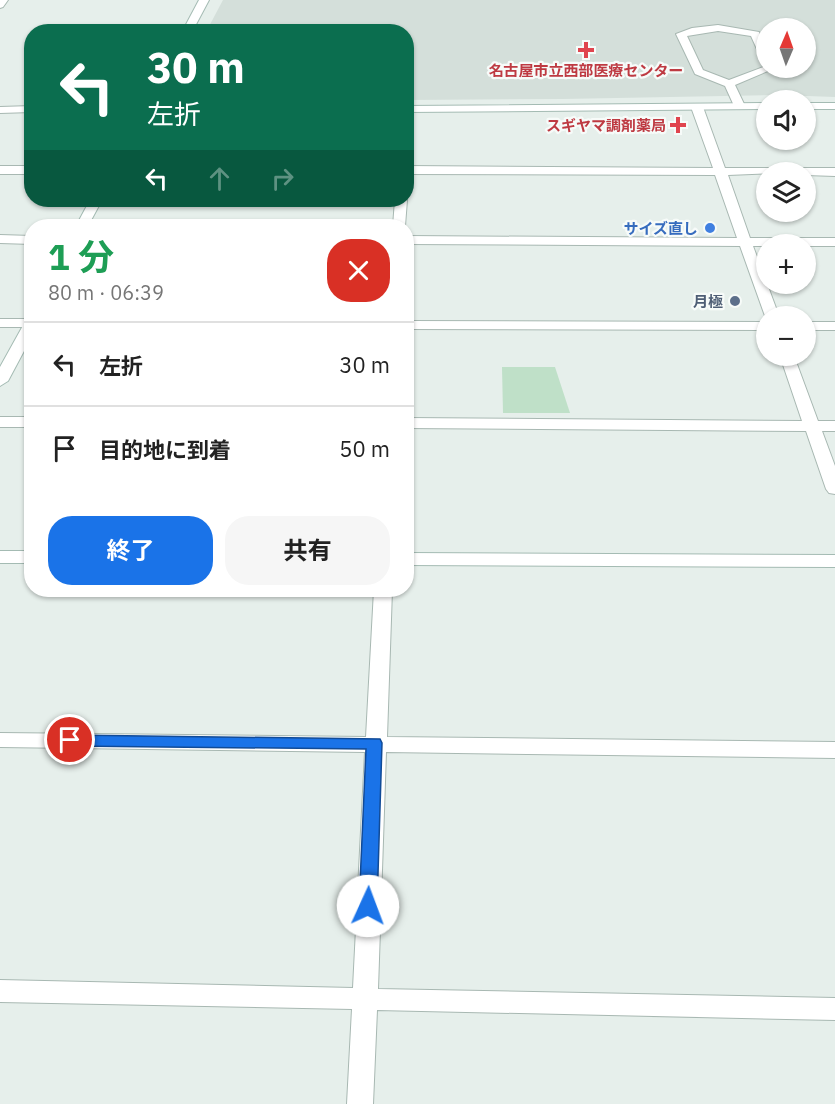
<!DOCTYPE html>
<html lang="ja">
<head>
<meta charset="utf-8">
<style>
	body { margin:0; font-family:"IBM Plex Sans","Noto Sans JP",sans-serif; background:#f6f6f6; color:#222; height:100vh; display:flex; flex-direction:column; font-size:22px; white-space:nowrap }
	* { box-sizing:border-box; margin:0 }
	p { font-size:20px; color:#767676 }
	.icon { flex:none; width:33px; height:33px; fill:none; stroke:currentColor; stroke-width:2; stroke-linecap:round; stroke-linejoin:round }
	.map { position:relative; flex:1; overflow:hidden }
	.side { position:absolute; left:24px; top:219px; width:390px; height:378px; display:flex; flex-direction:column; background:#fff; border-radius:24px; box-shadow:0 2px 4px #0004 }
	.side>* { flex:none }
	.top-card { position:absolute; left:24px; top:24px; width:390px; height:183px; border-radius:24px; box-shadow:0 2px 4px #0004; background:#0b6e4f; color:#fff; overflow:hidden }
	.needle { width:39px; rotate:2deg }
	.fabs { position:absolute; left:756px; top:18px; display:grid; gap:12px }
	.fabs a { display:grid; place-items:center; width:60px; height:60px; border-radius:50%; background:#fff; box-shadow:0 2px 4px #0004; font-size:30px }
	.pin { position:absolute; display:grid; place-items:center; width:51px; height:51px; color:#fff; margin:-26px; border:3px solid #fff; border-radius:50%; box-shadow:0 2px 6px #0007 }
	.me { position:absolute; width:66px; margin:-33px; rotate:2deg; stroke-linejoin:round; filter:drop-shadow(0 0 4px #0008) }
	.turn { display:flex; align-items:center; gap:21px; height:126px; padding:0 24px; font-size:27px }
	.turn .icon { width:78px; height:78px; stroke-width:2.5 }
	.turn b { display:block; font-size:42px; line-height:51px }
	.lanes { display:flex; align-items:center; height:57px; padding:0 24px; background:#0003; justify-content:center; gap:30px; direction:ltr }
	.lanes .off { opacity:.35 }
	.round { display:grid; place-items:center; flex:none; width:63px; height:63px; border-radius:24px; background:#f6f6f6 }
	.summary { display:flex; align-items:center; justify-content:space-between; height:102px; padding:0 24px }
	h1 { font-size:36px; font-weight:700; line-height:45px; color:#1e9e55 }
	.button { display:flex; gap:12px; margin-top:auto; padding:12px 24px }
	.button a { flex:1; height:69px; border-radius:24px; background:#1a73e8; color:#fff; font-size:24px; font-weight:700; line-height:69px; text-align:center }
	.button a+a { background:#f6f6f6; color:#222 }
	ul { padding:0; list-style:none }
	li { display:flex; align-items:center; gap:18px; height:84px; padding:0 24px; border-top:2px solid #e0e0e0 }
	li div { flex:1 }
	li b { display:block; font-size:22px }
	li em { font-style:normal }
	.map>svg:first-child { display:block }
	.built { fill:#d4dfda; fill-rule:evenodd }
	.green { fill:#bfe0c8 }
	.lines { fill:none; stroke-linecap:round; stroke-linejoin:round }
	.lane-casing { stroke:#a8b8b2; stroke-width:2 }
	.street-casing { stroke:#a8b8b2; stroke-width:2 }
	.secondary-casing { stroke:#a4bbb3; stroke-width:2 }
	.lane { fill:#fff; fill-rule:evenodd }
	.street { fill:#fff; fill-rule:evenodd }
	.secondary { fill:#fff; fill-rule:evenodd }
	.route { fill:#1a73e8; stroke:#114b97; stroke-width:1.5 }
	.health-dot { fill:#e0444e; stroke:#f7fbf9; stroke-width:2 }
	.shop-dot { fill:#3f7fe0; stroke:#f7fbf9; stroke-width:2 }
	.service-dot { fill:#5c6f8a; stroke:#f7fbf9; stroke-width:2 }
	.labels { text-anchor:middle; dominant-baseline:central; stroke-width:4.5; stroke-linejoin:round; paint-order:stroke }
	.far-health-label { font-size:15px; font-weight:bold; fill:#be3a42; stroke:#f7fbf9 }
	.far-shop-label { font-size:15px; font-weight:bold; fill:#366cbe; stroke:#f7fbf9; text-anchor:end }
	.far-service-label { font-size:15px; font-weight:bold; fill:#4e5e75; stroke:#f7fbf9; text-anchor:end }
</style>
</head>
<body>
<div class="map">
<svg width="835" height="1104" viewBox="0 0 835 1104">
	<rect width="100%" height="100%" fill="#e6efeb"/>
	<!-- built -->
	<path class="built" d="M 223,0 L 835,0 L 835,97 L 779,95 L 563,99 L 407,100 L 406,32 L 206,32 ZM 766,28 L 806,28 L 806,68 L 766,68 Z"/>
	<!-- green -->
	<path class="green" d="M 502,367 L 555,367 L 570,413 L 503,413 Z"/>
	<g class="lines">
		<defs>
			<path id="lane" d="M 718,25 L 759,32 L 766,48 L 766,61 L 761,58 L 751,36 L 718,31 L 687,36 L 703,70 L 729,80 L 766,66 L 775,68 L 735,85 L 745,106 L 743,108 L 735,108 L 725,86 L 695,74 L 676,34 L 692,28 Z"/>
			<path id="street" d="M 0,0 L 8,0 L 3,7 L 0,8 Z
				M 697,104 L 703,107 L 725,168 L 835,168 L 835,176 L 806,175 L 806,172 L 728,175 L 750,238 L 835,238 L 835,246 L 753,246 L 779,316 L 766,316 L 766,318 L 765,316 L 740,246 L 406,244 L 406,236 L 737,238 L 715,175 L 406,174 L 406,166 L 713,168 L 691,107 Z
				M 32,106 L 32,112 L 0,113 L 0,107 Z
				M 0,166 L 32,166 L 32,174 L 0,174 Z
				M 406,199 L 407,200 L 405,226 L 393,226 L 395,200 Z
				M 0,235 L 32,236 L 32,244 L 0,243 Z
				M 0,319 L 32,319 L 32,327 L 0,327 Z
				M 406,321 L 766,322 L 766,330 L 406,329 Z
				M 806,322 L 835,322 L 835,330 L 806,330 Z
				M 780,356 L 794,356 L 818,421 L 835,421 L 835,431 L 822,431 L 835,466 L 835,494 L 829,493 L 826,489 L 806,431 L 406,428 L 406,418 L 802,421 Z
				M 0,417 L 32,417 L 32,427 L 0,427 Z
				M 374,590 L 392,590 L 387,737 L 835,742 L 835,758 L 386,752 L 378,989 L 835,998 L 835,1020 L 377,1010 L 373,1104 L 347,1104 L 352,1009 L 0,1002 L 0,980 L 353,988 L 365,752 L 0,747 L 0,733 L 366,737 Z"/>
			<path id="secondary" d="M 199,0 L 209,0 L 192,32 L 182,32 Z
				M 766,103 L 766,109 L 406,112 L 406,106 Z
				M 806,103 L 835,103 L 835,109 L 806,109 Z
				M 90,200 L 102,200 L 88,226 L 76,226 Z
				M 32,318 L 32,336 L 8,381 L 0,386 L 0,367 L 25,322 Z
				M 0,551 L 32,551 L 32,563 L 0,563 Z
				M 406,553 L 835,555 L 835,567 L 406,565 Z"/>
		</defs>
		<!-- lane casing -->
		<use href="#lane" class="lane-casing"/>
		<!-- street casing -->
		<use href="#street" class="street-casing"/>
		<!-- secondary casing -->
		<use href="#secondary" class="secondary-casing"/>
		<!-- lane -->
		<use href="#lane" class="lane"/>
		<!-- street -->
		<use href="#street" class="street"/>
		<!-- secondary -->
		<use href="#secondary" class="secondary"/>
	</g>
	<!-- route -->
	<path class="route" d="M 70,735 L 380,739 L 382,743 L 377,906 L 375,911 L 368,913 L 362,911 L 359,906 L 366,749 L 70,746 L 65,744 L 62,740 L 65,736 Z"/>
	<!-- markers -->
	<g class="health-dot">
		<path d="M583 41h6v6h6v6h-6v6h-6v-6h-6v-6h6z"/>
		<path d="M675 116h6v6h6v6h-6v6h-6v-6h-6v-6h6z"/>
	</g>
	<circle class="shop-dot" cx="710" cy="228" r="6"/>
	<circle class="service-dot" cx="735" cy="301" r="6"/>
	<g class="labels">
		<!-- far-health labels -->
		<g class="far-health-label">
			<text x="586" y="70">名古屋市立西部医療センター</text>
			<text x="666" y="125" text-anchor="end">スギヤマ調剤薬局</text>
		</g>
		<!-- far-shop labels -->
		<g class="far-shop-label">
			<text x="698" y="228">サイズ直し</text>
		</g>
		<!-- far-service labels -->
		<g class="far-service-label">
			<text x="723" y="301">月極</text>
		</g>
	</g>
</svg>
<div class="fabs">
<a><svg class="needle" viewBox="-14 -14 28 28"><path d="M0-13l5 13h-10z" fill="#e53935"/><path d="M0 13l5-13h-10z" fill="#767676"/></svg></a>
<a><svg class="icon" aria-label="sound" viewBox="0 0 24 24"><path d="M4 9h4l5-4v14l-5-4H4zM17 9q2 3 0 6"/></svg></a>
<a><svg class="icon" aria-label="layers" viewBox="0 0 24 24"><path d="M12 4l9 5-9 5-9-5zM3 14l9 5 9-5"/></svg></a>
<a>+</a>
<a>−</a>
</div>
<div class="pin" style="left:70px;top:740px;background:#d93025"><svg class="icon" aria-label="arrive" viewBox="0 0 24 24"><path d="M6 21V4h12l-3 4 3 4H6"/></svg></div>
<svg class="me" style="left:368px;top:906px" viewBox="-20 -20 40 40"><circle r="19" fill="#fff"/><path d="M0-13L10 11 0 6-10 11z" fill="#1a73e8"/></svg>
<div class="top-card">
<div class="turn"><svg class="icon" aria-label="left" viewBox="0 0 24 24"><path d="M17 20v-9H6M10 6l-5 5 5 5"/></svg><div><b>30 m</b>左折</div></div>
<div class="lanes"><svg class="icon" aria-label="left" viewBox="0 0 24 24"><path d="M17 20v-9H6M10 6l-5 5 5 5"/></svg><svg class="icon off" aria-label="ahead" viewBox="0 0 24 24"><path d="M12 20V5M6 11l6-6 6 6"/></svg><svg class="icon off" aria-label="right" viewBox="0 0 24 24"><path d="M7 20v-9h11M14 6l5 5-5 5"/></svg></div>
</div>
<section class="side">
<div class="summary"><div><h1>1 分</h1><p>80 m · 06:39</p></div><a class="round" style="background:#d93025;color:#fff"><svg class="icon" aria-label="close" viewBox="0 0 24 24"><path d="M6 6l12 12M18 6L6 18"/></svg></a></div>
<ul>
<li><svg class="icon" aria-label="left" viewBox="0 0 24 24"><path d="M17 20v-9H6M10 6l-5 5 5 5"/></svg><div><b>左折</b></div><em>30 m</em></li>
<li><svg class="icon" aria-label="arrive" viewBox="0 0 24 24"><path d="M6 21V4h12l-3 4 3 4H6"/></svg><div><b>目的地に到着</b></div><em>50 m</em></li>
</ul>
<div class="button"><a>終了</a><a>共有</a></div>
</section>
</div>
</body>
</html>
